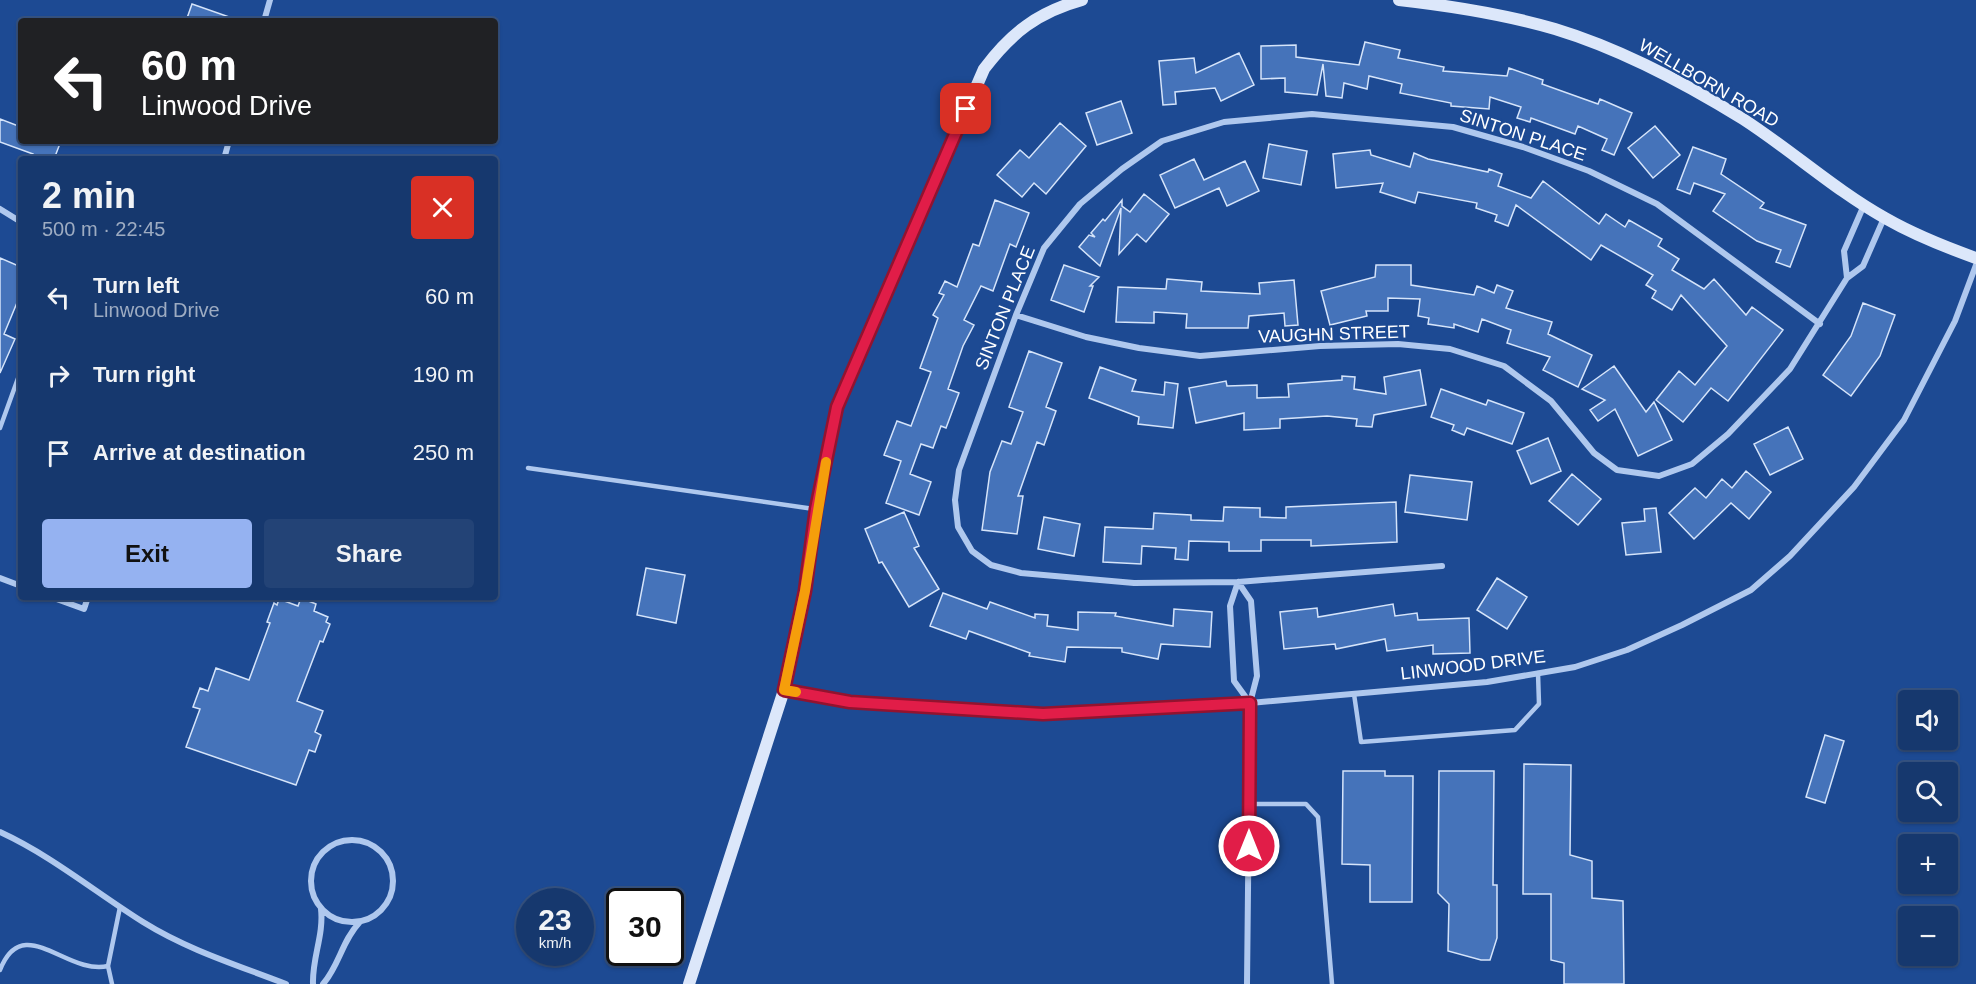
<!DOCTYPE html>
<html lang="en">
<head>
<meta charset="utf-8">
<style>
	body { margin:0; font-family:Arial,sans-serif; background:#234376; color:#f1f3f6; height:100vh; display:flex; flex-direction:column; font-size:22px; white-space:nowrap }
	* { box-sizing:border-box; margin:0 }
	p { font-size:20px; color:#9eacc2 }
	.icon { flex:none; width:33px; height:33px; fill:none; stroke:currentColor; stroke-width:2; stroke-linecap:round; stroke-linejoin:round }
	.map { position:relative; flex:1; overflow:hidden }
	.side { position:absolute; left:18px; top:156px; width:480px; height:444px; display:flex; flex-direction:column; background:#16386e; border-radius:6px; box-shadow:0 2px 4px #0004,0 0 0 2px #355281 }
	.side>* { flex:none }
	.guide { position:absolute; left:18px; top:18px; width:480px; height:126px; border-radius:6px; box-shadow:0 2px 4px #0004,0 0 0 2px #355281; background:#202124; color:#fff; overflow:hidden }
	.buttons { position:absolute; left:1898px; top:690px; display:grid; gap:12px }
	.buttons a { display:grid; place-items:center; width:60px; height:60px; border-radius:6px; background:#16386e; box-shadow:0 2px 4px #0004,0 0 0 2px #355281; font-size:30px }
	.speed { position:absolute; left:516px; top:888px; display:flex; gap:12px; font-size:30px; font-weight:700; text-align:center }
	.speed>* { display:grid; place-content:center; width:78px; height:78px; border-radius:50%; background:#16386e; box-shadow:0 2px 4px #0004,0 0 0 2px #355281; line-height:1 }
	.speed small { font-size:15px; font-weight:400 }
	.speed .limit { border:3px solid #111; border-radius:9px; background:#fff; color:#111 }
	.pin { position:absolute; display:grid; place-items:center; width:51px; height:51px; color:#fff; margin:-26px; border-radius:12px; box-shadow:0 3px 9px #0006 }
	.me { position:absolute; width:66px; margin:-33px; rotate:0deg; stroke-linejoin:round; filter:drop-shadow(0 0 4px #0008) }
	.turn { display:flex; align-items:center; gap:21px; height:126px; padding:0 24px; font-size:27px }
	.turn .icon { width:78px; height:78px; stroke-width:2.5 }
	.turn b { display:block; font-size:42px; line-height:51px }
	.round { display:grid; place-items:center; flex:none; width:63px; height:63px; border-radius:6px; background:#234376 }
	.headline { display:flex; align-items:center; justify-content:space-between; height:102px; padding:0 24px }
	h1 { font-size:36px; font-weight:700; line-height:45px }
	.primary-button { display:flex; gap:12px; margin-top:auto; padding:12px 24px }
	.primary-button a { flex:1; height:69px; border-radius:6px; background:#95b2f1; color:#111; font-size:24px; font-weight:700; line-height:69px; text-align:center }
	.primary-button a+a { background:#234376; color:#f1f3f6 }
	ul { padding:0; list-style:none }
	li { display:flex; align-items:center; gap:18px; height:78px; padding:0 24px }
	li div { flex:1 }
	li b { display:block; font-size:22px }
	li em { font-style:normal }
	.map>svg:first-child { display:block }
	.building { fill:#4573ba; stroke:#d5e4fa; stroke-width:1.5 }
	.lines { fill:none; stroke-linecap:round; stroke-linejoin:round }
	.lane { stroke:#afc8ee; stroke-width:4.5 }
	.street { stroke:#afc8ee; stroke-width:6 }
	.secondary { stroke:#dce7fa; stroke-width:12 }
	.route-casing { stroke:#92132f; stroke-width:15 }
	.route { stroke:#e11d48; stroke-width:10 }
	.slow { stroke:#f59e0b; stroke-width:10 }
	.labels { text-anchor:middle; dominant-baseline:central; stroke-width:4.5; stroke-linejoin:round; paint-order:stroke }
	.street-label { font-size:18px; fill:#fff; stroke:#1d4a93 }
</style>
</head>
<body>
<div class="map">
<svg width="1976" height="984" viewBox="0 0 1976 984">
	<rect width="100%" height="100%" fill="#1d4a93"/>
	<!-- building -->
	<path class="building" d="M 192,4 L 235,19 L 235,21 L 186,21 Z
		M 1365,42 L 1400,50 L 1398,58 L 1444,67 L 1443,71 L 1507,76 L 1509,68 L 1543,80 L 1542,84 L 1598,104 L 1600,99 L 1632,113 L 1614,155 L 1602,150 L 1607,139 L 1578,126 L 1575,134 L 1531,118 L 1530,122 L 1517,118 L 1521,107 L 1490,97 L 1489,109 L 1451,106 L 1451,103 L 1400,93 L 1402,84 L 1369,76 L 1367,89 L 1344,83 L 1342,98 L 1326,96 L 1323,64 L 1317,95 L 1285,92 L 1285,78 L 1261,79 L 1261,46 L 1296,45 L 1296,57 L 1359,65 Z
		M 1239,53 L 1254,85 L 1221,101 L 1215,88 L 1175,92 L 1176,104 L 1163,105 L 1159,61 L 1194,58 L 1196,73 Z
		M 1121,101 L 1132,133 L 1097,145 L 1086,113 Z
		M 0,119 L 21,127 L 21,141 L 61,141 L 54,159 L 31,159 L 33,154 L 0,142 Z
		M 1060,123 L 1086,146 L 1046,194 L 1034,183 L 1022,197 L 997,175 L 1020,150 L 1029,158 Z
		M 1655,126 L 1680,155 L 1653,178 L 1628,148 Z
		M 1269,144 L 1307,151 L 1301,185 L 1263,178 Z
		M 1693,147 L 1726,159 L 1721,174 L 1764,203 L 1760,208 L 1806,225 L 1790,267 L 1776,262 L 1781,250 L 1757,241 L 1713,211 L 1725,194 L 1694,183 L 1690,194 L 1677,189 Z
		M 1370,150 L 1371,155 L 1410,167 L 1414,153 L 1428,159 L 1488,172 L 1489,169 L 1502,174 L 1498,186 L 1531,198 L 1543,181 L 1599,224 L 1606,214 L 1625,227 L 1629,220 L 1662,239 L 1658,246 L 1679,259 L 1672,270 L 1704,289 L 1714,279 L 1746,315 L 1752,307 L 1783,330 L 1728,401 L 1711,388 L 1683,422 L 1656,400 L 1679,371 L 1695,385 L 1727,346 L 1681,295 L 1672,310 L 1652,298 L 1656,291 L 1646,285 L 1653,275 L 1601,245 L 1591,260 L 1516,205 L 1508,226 L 1495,221 L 1497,215 L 1476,208 L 1477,203 L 1418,192 L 1415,203 L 1380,192 L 1383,183 L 1336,188 L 1333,154 Z
		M 1194,159 L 1204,180 L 1245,161 L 1259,191 L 1227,206 L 1219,188 L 1175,208 L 1160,175 Z
		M 1144,194 L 1169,214 L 1146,242 L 1137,234 L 1119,254 L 1121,208 L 1100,266 L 1079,247 L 1089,235 L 1095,237 L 1091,233 L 1103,219 L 1105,221 L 1122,200 L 1122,206 L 1130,212 Z
		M 995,200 L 1029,213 L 1016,247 L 1010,244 L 993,291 L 981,286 L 964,320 L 974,325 L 963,346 L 948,389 L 959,393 L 946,428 L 941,426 L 933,448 L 921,444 L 910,474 L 931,482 L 919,515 L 886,503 L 901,461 L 884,455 L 897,421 L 911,426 L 931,372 L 920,368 L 938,318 L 933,315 L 944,295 L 939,293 L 945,281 L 957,287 L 973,244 L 979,246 Z
		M 0,258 L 21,267 L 21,293 L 4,334 L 15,339 L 0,373 Z
		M 1064,265 L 1099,277 L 1090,286 L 1093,286 L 1084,312 L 1051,300 Z
		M 1376,265 L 1411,265 L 1411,285 L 1474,295 L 1477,286 L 1494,293 L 1497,285 L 1513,291 L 1506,308 L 1552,322 L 1548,334 L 1592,355 L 1578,387 L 1543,370 L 1550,357 L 1507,343 L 1511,330 L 1482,319 L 1478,332 L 1454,324 L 1454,328 L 1428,324 L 1429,318 L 1418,316 L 1420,299 L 1388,298 L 1388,311 L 1366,311 L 1367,316 L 1330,325 L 1321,291 L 1375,277 Z
		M 1167,279 L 1202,282 L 1201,291 L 1260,294 L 1259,283 L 1294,280 L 1298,325 L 1285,326 L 1284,313 L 1249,316 L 1248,328 L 1186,328 L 1187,314 L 1154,312 L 1154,323 L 1116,322 L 1118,287 L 1166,289 Z
		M 1863,303 L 1895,315 L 1880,356 L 1851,396 L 1823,375 L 1851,336 Z
		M 1029,351 L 1062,363 L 1046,407 L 1056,411 L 1044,445 L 1037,442 L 1018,496 L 1023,496 L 1017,534 L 982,530 L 990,472 L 1002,441 L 1011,444 L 1023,412 L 1009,407 Z
		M 1614,366 L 1646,412 L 1654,402 L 1672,440 L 1638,456 L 1615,409 L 1598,421 L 1590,410 L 1605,400 L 1582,389 Z
		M 1100,367 L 1136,380 L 1132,391 L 1164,395 L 1165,382 L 1178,384 L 1173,428 L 1138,424 L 1139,417 L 1089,398 Z
		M 1420,370 L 1426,405 L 1374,415 L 1372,427 L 1356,426 L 1357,419 L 1327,416 L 1280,419 L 1280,428 L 1244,430 L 1244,413 L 1196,423 L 1189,388 L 1226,381 L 1227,386 L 1257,385 L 1257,398 L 1289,397 L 1288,384 L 1342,380 L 1342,376 L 1355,377 L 1354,389 L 1386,394 L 1384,377 Z
		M 1441,389 L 1486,405 L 1488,400 L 1524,413 L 1512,444 L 1467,428 L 1464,435 L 1452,430 L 1454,425 L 1431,417 Z
		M 1788,427 L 1803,459 L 1770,475 L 1754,444 Z
		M 1548,438 L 1561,471 L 1531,484 L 1517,451 Z
		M 1746,471 L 1771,492 L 1749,519 L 1731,503 L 1694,539 L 1669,513 L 1695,488 L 1706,498 L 1722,479 L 1732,488 Z
		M 1572,474 L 1601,499 L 1578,525 L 1549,501 Z
		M 1410,475 L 1472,482 L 1467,520 L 1405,512 Z
		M 1396,502 L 1397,542 L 1311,546 L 1311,540 L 1261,540 L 1261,551 L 1229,551 L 1229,542 L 1189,541 L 1188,560 L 1175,559 L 1176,548 L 1142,546 L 1141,564 L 1103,562 L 1105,527 L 1153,529 L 1154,513 L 1191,515 L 1191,520 L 1223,521 L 1224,507 L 1260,508 L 1260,517 L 1286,518 L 1286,507 Z
		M 1656,508 L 1661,552 L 1626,555 L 1622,523 L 1645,521 L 1644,509 Z
		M 904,512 L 919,546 L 914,548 L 939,589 L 909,607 L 882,562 L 879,563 L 865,529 Z
		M 1044,517 L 1080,524 L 1074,556 L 1038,549 Z
		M 646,568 L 685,575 L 676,623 L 637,615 Z
		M 1497,578 L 1527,597 L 1507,629 L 1477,610 Z
		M 943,593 L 987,609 L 990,602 L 1035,618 L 1035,614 L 1048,615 L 1047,626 L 1078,630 L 1078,612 L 1116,613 L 1115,616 L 1173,626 L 1174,609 L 1212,612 L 1210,647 L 1161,644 L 1158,659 L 1122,652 L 1122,648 L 1067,647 L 1065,662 L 1029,656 L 1030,653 L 969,631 L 966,639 L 930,626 Z
		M 301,598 L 316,604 L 314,611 L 328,617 L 326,622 L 330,624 L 323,642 L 320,641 L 297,701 L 323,711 L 315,732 L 321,735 L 315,752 L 309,750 L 296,785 L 186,747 L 200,709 L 193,707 L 200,688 L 208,691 L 216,668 L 249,680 L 270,623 L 267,622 L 274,603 L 277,605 L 279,599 L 298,606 Z
		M 1393,604 L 1395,616 L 1417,613 L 1418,620 L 1469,618 L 1470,653 L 1433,654 L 1433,645 L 1387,651 L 1385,639 L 1336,649 L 1335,644 L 1284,649 L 1280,612 L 1317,608 L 1318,617 Z
		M 1825,735 L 1844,741 L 1825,803 L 1806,797 Z
		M 1524,764 L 1571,765 L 1570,855 L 1592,861 L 1592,898 L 1623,901 L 1624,984 L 1564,984 L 1564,963 L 1551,960 L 1551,894 L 1523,894 Z
		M 1343,771 L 1385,771 L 1385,776 L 1413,776 L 1412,902 L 1370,902 L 1370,865 L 1342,864 Z
		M 1439,771 L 1494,771 L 1493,885 L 1497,885 L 1497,938 L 1490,960 L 1481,960 L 1448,951 L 1449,904 L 1438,893 Z"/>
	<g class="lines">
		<!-- lane -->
		<path class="lane" d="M 0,428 L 21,370
			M 528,468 L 814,509
			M 1354,694 L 1361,742 L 1515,730 L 1539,704 L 1538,673
			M 1249,804 L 1306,804 L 1318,817 L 1332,984
			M 0,970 C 23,911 67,976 108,966
			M 112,984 L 108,966 L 120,907"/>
		<!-- street -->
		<path class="street" d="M 264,21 L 270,0
			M 224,159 L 229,141
			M 0,209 L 21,222
			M 1847,278 L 1844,251 L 1864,205
			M 1016,315 L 1086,337 L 1139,348 L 1200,356 L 1320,346 L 1398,344 L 1450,349 L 1504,366 L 1551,401 L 1594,453 L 1617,470 L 1659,476 L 1692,464 L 1728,434 L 1790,369 L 1847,278 L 1863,266 L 1884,218
			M 1442,566 L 1238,582 L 1134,583 L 1021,573 L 991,565 L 972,551 L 958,527 L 955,500 L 959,470 L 1016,315 L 1044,248 L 1080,204 L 1122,169 L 1162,141 L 1224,122 L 1312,114 L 1453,127 L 1523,147 L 1589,171 L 1657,204 L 1820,324
			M 0,578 L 21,586
			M 1238,582 L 1251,601 L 1257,676 L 1250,703 L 1247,984
			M 1238,582 L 1230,606 L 1234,681 L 1250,703
			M 51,597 L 84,609 L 88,597
			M 784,690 L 850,701 L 1043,714 L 1250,703 L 1487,682 L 1575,667 L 1627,650 L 1682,625 L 1751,590 L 1790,556 L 1854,487 L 1904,420 L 1955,321 L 1976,265
			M 0,832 C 52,856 95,892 143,922 C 188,950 237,965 286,984
			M311 881a41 41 0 1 1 82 0a41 41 0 1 1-82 0Z
			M 313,984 C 312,958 324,935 321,909
			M 323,984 C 339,966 342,941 359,923"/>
		<!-- secondary -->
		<path class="secondary" d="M 1399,0 C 1452,6 1504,14 1555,29 C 1621,49 1685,83 1743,119 C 1791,150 1835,190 1885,218 C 1913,234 1945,247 1976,258
			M 689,984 L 784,690 L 805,591 L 816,509 L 837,407 L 984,69 C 1011,33 1038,12 1082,0"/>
	</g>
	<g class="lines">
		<defs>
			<path id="route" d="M 966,109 L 837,407 L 816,509 L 805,591 L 784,690 L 850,702 L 1043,714 L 1250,703 L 1249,846"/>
		</defs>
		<!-- route casing -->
		<use href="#route" class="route-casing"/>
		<!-- route -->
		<use href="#route" class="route"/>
		<!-- slow -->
		<path class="slow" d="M 796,692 L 784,690 L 805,591 L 826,462"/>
	</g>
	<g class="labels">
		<!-- street labels -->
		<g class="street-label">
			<text transform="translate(1709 83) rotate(30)">WELLBORN ROAD</text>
			<text transform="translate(1523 135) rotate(18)">SINTON PLACE</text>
			<text transform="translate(1005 308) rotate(-68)">SINTON PLACE</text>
			<text transform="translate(1334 334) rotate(-2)">VAUGHN STREET</text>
			<text transform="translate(1473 665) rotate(-7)">LINWOOD DRIVE</text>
		</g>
	</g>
</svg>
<div class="buttons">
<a><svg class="icon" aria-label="sound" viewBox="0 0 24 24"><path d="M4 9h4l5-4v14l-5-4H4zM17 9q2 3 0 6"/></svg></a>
<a><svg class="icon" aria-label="search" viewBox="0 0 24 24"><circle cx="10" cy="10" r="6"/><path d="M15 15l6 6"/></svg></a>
<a>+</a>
<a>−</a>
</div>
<div class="speed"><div>23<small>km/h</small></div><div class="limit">30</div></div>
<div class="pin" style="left:966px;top:109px;background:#d93025"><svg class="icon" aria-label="arrive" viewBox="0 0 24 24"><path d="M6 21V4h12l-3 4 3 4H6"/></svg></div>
<svg class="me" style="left:1249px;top:846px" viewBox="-20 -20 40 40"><circle r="17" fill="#e11d48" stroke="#fff" stroke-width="3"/><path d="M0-11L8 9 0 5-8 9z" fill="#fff"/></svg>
<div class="guide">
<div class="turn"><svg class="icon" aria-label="left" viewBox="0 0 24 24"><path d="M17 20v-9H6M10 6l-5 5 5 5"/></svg><div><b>60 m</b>Linwood Drive</div></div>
</div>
<section class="side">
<div class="headline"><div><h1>2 min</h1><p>500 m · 22:45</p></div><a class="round" style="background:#d93025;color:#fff"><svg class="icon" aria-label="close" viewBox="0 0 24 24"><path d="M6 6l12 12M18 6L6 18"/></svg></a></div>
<ul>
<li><svg class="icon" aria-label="left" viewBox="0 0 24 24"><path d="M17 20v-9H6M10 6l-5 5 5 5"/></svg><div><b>Turn left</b><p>Linwood Drive</p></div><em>60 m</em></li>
<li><svg class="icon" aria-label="right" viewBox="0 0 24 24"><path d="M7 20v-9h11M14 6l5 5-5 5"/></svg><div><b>Turn right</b></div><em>190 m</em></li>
<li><svg class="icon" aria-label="arrive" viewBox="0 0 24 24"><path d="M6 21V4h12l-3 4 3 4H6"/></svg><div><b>Arrive at destination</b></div><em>250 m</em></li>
</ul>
<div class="primary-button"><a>Exit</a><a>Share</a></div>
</section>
</div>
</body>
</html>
